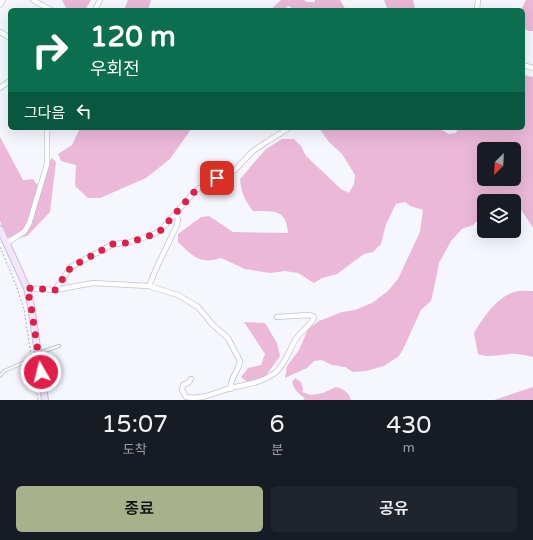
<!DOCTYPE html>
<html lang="ko">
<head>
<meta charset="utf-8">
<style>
	body { margin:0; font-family:"Varela Round","Noto Sans KR",sans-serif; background:#20242c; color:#f1f3f6; height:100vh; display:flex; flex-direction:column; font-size:15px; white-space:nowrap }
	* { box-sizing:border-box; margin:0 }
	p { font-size:13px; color:#9ea1a6 }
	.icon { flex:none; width:22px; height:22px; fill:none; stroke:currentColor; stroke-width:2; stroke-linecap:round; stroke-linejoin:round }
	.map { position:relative; height:400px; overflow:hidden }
	.sheet { display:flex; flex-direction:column; background:#171b24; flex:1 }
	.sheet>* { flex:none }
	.banner { position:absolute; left:8px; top:8px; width:517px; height:122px; border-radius:6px; box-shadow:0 4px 16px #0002; background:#0b6e4f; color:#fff; overflow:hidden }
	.needle { width:26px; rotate:204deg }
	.buttons { position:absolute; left:477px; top:142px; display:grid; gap:8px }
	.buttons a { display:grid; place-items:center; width:44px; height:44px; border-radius:6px; background:#171b24; box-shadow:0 4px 16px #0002; font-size:20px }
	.pin { position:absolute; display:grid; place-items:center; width:34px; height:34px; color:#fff; margin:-17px; border-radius:8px; box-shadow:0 2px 6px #0006 }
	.me { position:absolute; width:44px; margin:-22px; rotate:352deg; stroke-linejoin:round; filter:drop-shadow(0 0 3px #0008) }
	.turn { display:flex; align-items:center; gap:14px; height:84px; padding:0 16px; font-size:18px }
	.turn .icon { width:52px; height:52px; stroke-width:2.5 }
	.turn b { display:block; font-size:28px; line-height:34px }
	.then { display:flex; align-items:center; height:38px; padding:0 16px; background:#0003; gap:8px; font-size:15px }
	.eta { display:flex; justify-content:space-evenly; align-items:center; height:68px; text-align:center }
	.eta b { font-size:24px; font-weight:600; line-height:28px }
	.cta { display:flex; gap:8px; margin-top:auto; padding:8px 16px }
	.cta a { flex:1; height:46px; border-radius:6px; background:#a7b28d; color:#111; font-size:16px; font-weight:600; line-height:46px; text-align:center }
	.cta a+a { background:#20242c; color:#f1f3f6 }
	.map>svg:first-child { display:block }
	.green { fill:#ebb8d8; fill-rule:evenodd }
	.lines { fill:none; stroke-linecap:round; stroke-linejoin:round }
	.lane-casing { stroke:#c1c4d6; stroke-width:4 }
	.street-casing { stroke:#c1c4d6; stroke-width:6 }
	.secondary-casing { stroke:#c1c4d6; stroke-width:8 }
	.path { stroke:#aeafb7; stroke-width:1; stroke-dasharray:2 2; stroke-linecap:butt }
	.lane { stroke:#fff; stroke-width:2 }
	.street { stroke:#fff; stroke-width:4.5 }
	.secondary { stroke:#f2e4fd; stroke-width:6 }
	.lane-bridge-casing { stroke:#c1c4d6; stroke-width:4; stroke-linecap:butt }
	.lane-bridge { stroke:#fff; stroke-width:2 }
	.route { stroke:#e11d48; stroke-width:7; stroke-dasharray:0 12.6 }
</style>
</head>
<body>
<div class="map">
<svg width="533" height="400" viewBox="0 0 533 400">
	<rect width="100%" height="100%" fill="#f5f6fe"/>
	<!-- green -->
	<path class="green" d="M 62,0 L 91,0 L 85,10 L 67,10 Z
		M 128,0 L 151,0 L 148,10 L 124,10 Z
		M 281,0 L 304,0 L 307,2 L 315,2 L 315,0 L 340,0 L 346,10 L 291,10 L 291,7 L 288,6 L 284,10 L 270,10 Z
		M 384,0 L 413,0 L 415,8 L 413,10 L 390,10 L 387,8 Z
		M 526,0 L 533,0 L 533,31 L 528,31 L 523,27 L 523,10 L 521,10 Z
		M 523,75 L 533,77 L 533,228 L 522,211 L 514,209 L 514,201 L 484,201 L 484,216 L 481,217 L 473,225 L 462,229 L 451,241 L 439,263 L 437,274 L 431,301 L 421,310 L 403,349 L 399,356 L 384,366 L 366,371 L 353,372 L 345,367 L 332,365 L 322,360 L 314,361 L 307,368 L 285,378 L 287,366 L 299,350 L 308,329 L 319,321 L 342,312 L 355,310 L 372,303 L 388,291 L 398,279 L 420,232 L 423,210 L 410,206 L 405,202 L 396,204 L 386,224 L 381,244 L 373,252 L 364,254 L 337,274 L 322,278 L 314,283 L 298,273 L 285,271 L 270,273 L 245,269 L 221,258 C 201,265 192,256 178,242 L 178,234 L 201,217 L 209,216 L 233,232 L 288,233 C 286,208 274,212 253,211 C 245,201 241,192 240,179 L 266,149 L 282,139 L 294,139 L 301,146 L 306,156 L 341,189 L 349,193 L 354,184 L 355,175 L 342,154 L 329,142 L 319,128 L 438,128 L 449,134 L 456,133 L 458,128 L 523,128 ZM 484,149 L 514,149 L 514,179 L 484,179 Z
		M 80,128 L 192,128 L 170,159 L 146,178 L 100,198 L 88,198 L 75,186 L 76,165 L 61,161 L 58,154 L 72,145 Z
		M 0,137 L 23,180 L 33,179 L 39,187 L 47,164 L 52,158 L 56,162 L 50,212 L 27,236 L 15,239 L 7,237 L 0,221 Z
		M 533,291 L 533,357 C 526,356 517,353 510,354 C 498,355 489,358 478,354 L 474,333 C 483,318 496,298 514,292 C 519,290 527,291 533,291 Z
		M 244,322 L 265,323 L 277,343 L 280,356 L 262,381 L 249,383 L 241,377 L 248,368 L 261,365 L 265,354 Z
		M 295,378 L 301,382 L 303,389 L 302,392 L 311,395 L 323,393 L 336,387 C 344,389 349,393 351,400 L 303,400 L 305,398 C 298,394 294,389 292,382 Z
		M 533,387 L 533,400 L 494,400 Z"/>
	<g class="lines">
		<defs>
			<path id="lane" d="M 39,353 L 59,346
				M 0,376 L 4,371 L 30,360"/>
			<path id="street" d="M 33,0 L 51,10
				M 0,5 L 3,0
				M 95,10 L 100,0
				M 477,10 L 478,0
				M 0,32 L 10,38
				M 523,65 L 533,68
				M 0,88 L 10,81
				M 6,243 L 24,232 L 29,224 L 47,164 L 47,133 L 48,128
				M 149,286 L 178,295 L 198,307 L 213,325 L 228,338 L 240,361 C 239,371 229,379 231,389
				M 27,288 L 55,290 L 71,267 L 113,244 L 127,243 L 152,235 L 160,231 L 196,190 L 217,178 L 235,170 L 253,151 L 268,141 L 289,128
				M 55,290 L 93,283 L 149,286 L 155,271 L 177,225 C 178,221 179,218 175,214
				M 191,379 L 189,382 L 183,385 L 182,390 L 186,397 C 202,400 217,392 231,388 C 247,384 261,383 275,373 C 285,365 289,350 296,339 C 301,331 310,326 314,318 L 313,316 L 308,315 L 277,317"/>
			<path id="secondary" d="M 0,229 L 27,288 L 31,306 L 45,400"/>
		</defs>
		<!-- lane casing -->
		<use href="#lane" class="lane-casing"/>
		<!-- street casing -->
		<use href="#street" class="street-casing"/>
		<!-- secondary casing -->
		<use href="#secondary" class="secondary-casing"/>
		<!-- path -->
		<path class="path" d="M 0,247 L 16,285 L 24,309 L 31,355
			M 32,362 L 38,400"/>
		<!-- lane -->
		<use href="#lane" class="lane"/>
		<!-- street -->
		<use href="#street" class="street"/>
		<!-- secondary -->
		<use href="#secondary" class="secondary"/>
		<defs>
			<path id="lane-bridge" d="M 30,360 L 35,359"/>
		</defs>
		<!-- lane-bridge casing -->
		<use href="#lane-bridge" class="lane-bridge-casing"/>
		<!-- lane-bridge -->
		<use href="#lane-bridge" class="lane-bridge"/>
	</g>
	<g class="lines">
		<!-- route -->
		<path class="route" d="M 41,372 L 31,306 L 27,288 L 55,290 L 71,267 L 113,244 L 127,243 L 152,235 L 160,231 L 196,190 L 217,178"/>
	</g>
</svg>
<div class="buttons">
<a><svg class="needle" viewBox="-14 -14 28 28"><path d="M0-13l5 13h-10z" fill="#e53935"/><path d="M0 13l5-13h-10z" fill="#9ea1a6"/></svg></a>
<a><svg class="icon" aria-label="layers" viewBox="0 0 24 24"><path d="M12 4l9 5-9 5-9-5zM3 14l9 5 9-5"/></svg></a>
</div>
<div class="pin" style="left:217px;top:178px;background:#d93025"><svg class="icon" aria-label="arrive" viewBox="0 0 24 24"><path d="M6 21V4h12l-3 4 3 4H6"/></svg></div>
<svg class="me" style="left:41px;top:372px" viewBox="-20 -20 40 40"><circle r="17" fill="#e11d48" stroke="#fff" stroke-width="3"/><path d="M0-11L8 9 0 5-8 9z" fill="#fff"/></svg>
<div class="banner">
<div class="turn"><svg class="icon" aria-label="right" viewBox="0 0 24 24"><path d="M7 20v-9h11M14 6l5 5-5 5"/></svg><div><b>120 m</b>우회전</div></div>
<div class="then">그다음<svg class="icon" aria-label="left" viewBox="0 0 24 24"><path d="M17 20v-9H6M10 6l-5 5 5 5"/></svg></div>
</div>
</div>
<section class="sheet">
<div class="eta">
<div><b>15:07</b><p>도착</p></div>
<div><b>6</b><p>분</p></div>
<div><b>430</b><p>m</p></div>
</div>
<div class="cta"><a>종료</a><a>공유</a></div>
</section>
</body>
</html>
